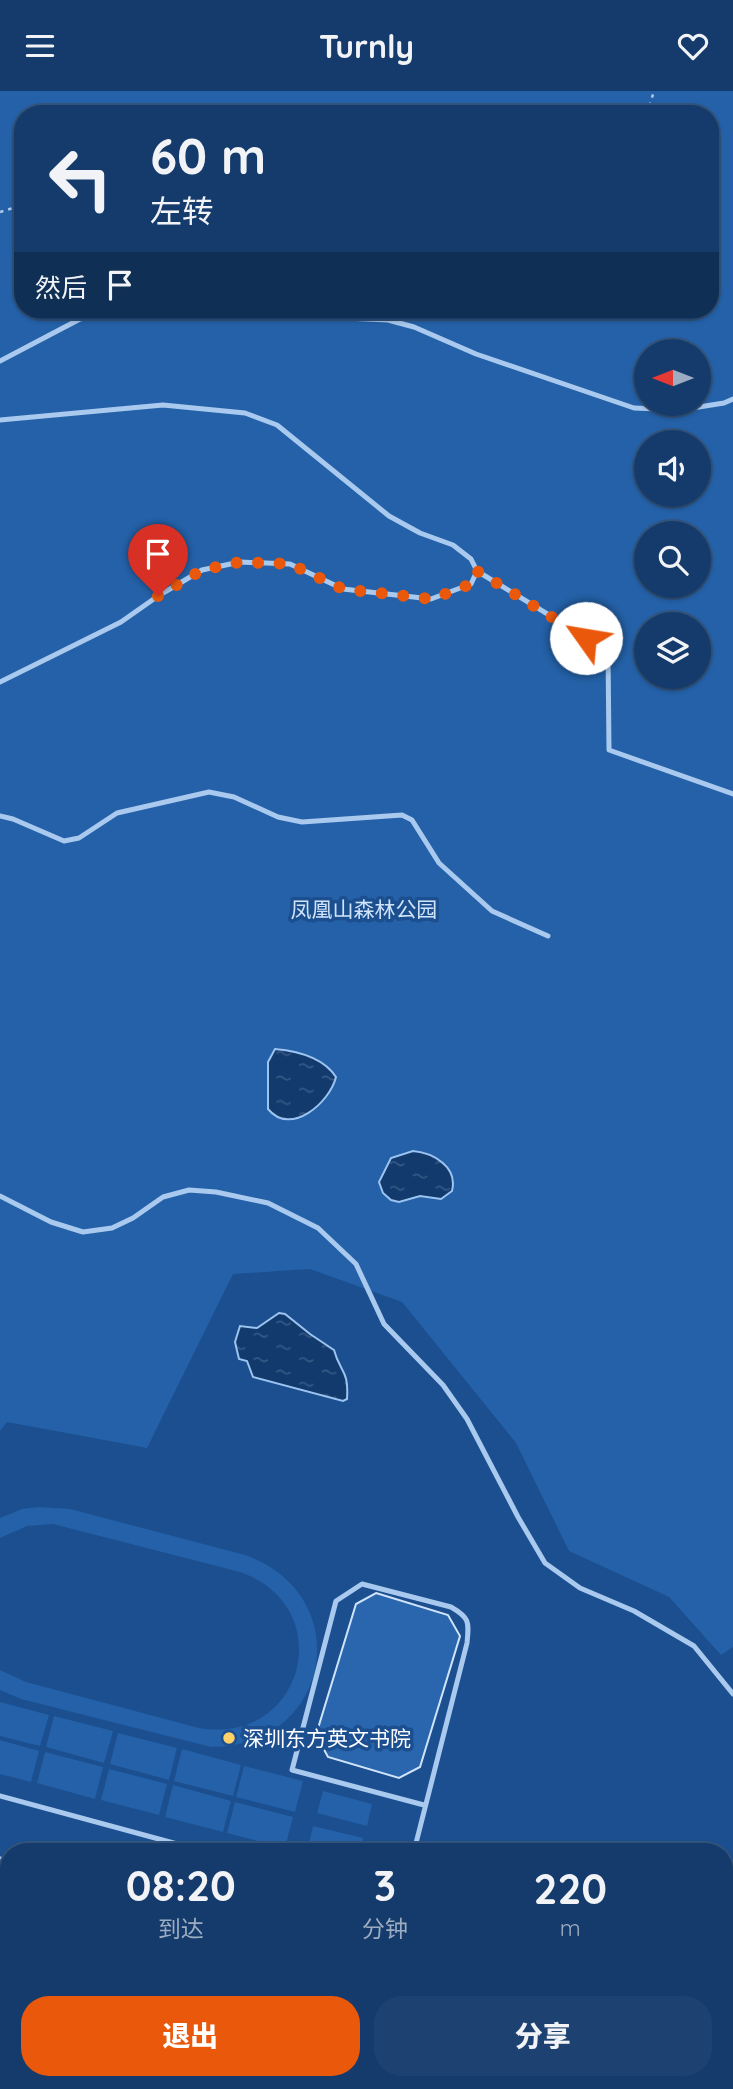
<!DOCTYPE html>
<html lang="zh">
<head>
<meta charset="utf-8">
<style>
	body { margin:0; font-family:Quicksand,"Noto Sans SC",sans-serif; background:#1d4271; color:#f1f3f6; height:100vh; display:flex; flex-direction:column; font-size:26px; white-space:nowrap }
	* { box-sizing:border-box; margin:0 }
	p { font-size:23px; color:#9dadc1 }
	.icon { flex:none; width:38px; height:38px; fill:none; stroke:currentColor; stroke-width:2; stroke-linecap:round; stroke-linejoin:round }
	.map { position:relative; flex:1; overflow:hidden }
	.drawer { position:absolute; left:0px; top:1752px; width:733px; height:247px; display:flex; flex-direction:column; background:#143b6b; border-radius:28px 28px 0 0; box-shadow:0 2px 5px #0004,0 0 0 2px #33557e }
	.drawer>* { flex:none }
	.top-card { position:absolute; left:14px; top:14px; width:705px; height:214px; border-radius:28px; box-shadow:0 2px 5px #0004,0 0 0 2px #33557e; background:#143b6b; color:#f1f3f6; overflow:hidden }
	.needle { width:46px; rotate:270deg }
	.buttons { position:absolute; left:634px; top:248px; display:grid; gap:14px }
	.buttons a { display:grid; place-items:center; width:77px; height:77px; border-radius:50%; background:#143b6b; box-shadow:0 2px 5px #0004,0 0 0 2px #33557e; font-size:35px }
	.pin { position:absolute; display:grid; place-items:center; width:60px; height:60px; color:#fff; margin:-72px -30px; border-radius:50% 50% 50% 0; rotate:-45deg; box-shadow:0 0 7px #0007 }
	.pin .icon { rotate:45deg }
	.me { position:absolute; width:77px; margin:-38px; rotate:302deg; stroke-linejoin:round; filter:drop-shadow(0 0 5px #0008) }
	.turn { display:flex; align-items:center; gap:24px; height:147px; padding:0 21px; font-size:32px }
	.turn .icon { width:91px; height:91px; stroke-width:2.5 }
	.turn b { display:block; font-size:49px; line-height:60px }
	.then { display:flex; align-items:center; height:66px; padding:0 21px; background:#0003; gap:14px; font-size:26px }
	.eta { display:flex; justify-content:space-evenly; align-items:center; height:119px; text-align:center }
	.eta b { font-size:42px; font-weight:800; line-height:49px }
	.cta { display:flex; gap:14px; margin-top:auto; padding:14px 21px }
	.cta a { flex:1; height:80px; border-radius:28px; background:#ea580c; color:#fff; font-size:28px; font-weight:800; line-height:80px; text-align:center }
	.cta a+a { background:#1d4271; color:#f1f3f6 }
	header { display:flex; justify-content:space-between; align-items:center; height:91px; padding:0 21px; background:#143b6b; font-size:32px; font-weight:800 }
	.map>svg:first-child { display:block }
	.forest { fill:url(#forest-firs) }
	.park { fill:#2461a8; fill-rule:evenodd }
	.water { fill:url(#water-ripples); stroke:#9cc4f0; stroke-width:2 }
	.building { fill:#2a66ad; stroke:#cfe3fa; stroke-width:2 }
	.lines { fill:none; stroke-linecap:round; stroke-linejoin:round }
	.path { stroke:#a9c9ee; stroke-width:2.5; stroke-dasharray:3.5 5; stroke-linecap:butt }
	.service { stroke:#a9c9ee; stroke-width:5 }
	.minor { stroke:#a9c9ee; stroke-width:7 }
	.route { stroke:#ea580c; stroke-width:12; stroke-dasharray:0 21.6 }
	.poi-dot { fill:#ffd166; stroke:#1b4f8f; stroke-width:2.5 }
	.labels { text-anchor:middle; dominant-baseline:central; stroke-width:7; stroke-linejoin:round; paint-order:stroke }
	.park-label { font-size:21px; fill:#cfe3fa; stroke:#1b4f8f }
	.poi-label { font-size:21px; fill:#fff; stroke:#1b4f8f; text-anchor:start }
</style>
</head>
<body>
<header><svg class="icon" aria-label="menu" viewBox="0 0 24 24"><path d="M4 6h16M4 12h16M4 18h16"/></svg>Turnly<svg class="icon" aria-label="heart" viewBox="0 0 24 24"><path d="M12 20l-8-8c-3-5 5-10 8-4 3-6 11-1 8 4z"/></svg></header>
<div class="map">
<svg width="733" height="1998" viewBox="0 0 733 1998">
	<defs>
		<pattern id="forest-firs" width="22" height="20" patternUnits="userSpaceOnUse" patternTransform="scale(1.75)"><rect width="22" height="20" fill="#2461a8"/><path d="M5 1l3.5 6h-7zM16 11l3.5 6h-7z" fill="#4579b5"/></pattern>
		<pattern id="water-ripples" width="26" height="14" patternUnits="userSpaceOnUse" patternTransform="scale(1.75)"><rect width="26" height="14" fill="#123a6d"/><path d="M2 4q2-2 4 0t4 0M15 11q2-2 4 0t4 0" fill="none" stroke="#365883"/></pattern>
	</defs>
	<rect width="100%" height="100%" fill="#1b4f8f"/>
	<!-- forest -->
	<path class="forest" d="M 733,1859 L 733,1905 L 725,1904 L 724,1865 Z"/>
	<!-- park -->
	<path class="park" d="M 0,0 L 733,0 L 733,1556 L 721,1564 L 669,1506 L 569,1460 L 516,1352 L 402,1211 L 310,1178 L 233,1183 L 147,1357 L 7,1331 L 0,1340 ZM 23,23 L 710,23 L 710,219 L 23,219 ZM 646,261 L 698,261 L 698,313 L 646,313 ZM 646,352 L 698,352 L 698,404 L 646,404 ZM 646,443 L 698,443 L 698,495 L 646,495 ZM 646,534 L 698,534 L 698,586 L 646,586 Z
		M 38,1416 L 70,1418 L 245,1464 C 358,1504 332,1656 211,1656 L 21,1608 L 0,1599 L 0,1579 L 26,1591 L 199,1637 C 304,1655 340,1516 240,1481 L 53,1433 L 27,1435 L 0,1447 L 0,1427 L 22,1418 Z
		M 0,1611 L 49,1624 L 40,1655 L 0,1645 Z
		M 54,1625 L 113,1640 L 104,1672 L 46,1656 Z
		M 118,1642 L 177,1657 L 169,1689 L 110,1673 Z
		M 0,1649 L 39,1660 L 31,1691 L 0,1683 Z
		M 182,1658 L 241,1674 L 233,1705 L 174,1690 Z
		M 45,1661 L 103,1676 L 95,1708 L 37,1692 Z
		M 244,1675 L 303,1690 L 295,1721 L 236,1706 Z
		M 109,1678 L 167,1693 L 159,1724 L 101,1709 Z
		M 173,1694 L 231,1710 L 223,1741 L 165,1726 Z
		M 323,1700 L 372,1713 L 367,1735 L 317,1722 Z
		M 235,1711 L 293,1726 L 285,1757 L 227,1742 Z
		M 313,1735 L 363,1747 L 360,1760 L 324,1760 L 308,1756 Z
		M 351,1990 L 377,1990 L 374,1998 L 350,1998 Z
		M 679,1990 L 711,1990 L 716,1998 L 687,1998 Z"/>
	<!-- water -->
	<path class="water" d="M 275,958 C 297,960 323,966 336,986 C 330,1011 291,1046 268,1018 L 268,971 Z
		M 413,1060 C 434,1062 458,1076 452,1100 L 441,1108 L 420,1105 L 399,1111 L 391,1109 L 383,1102 L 379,1091 L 391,1067 Z
		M 279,1222 L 285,1223 L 310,1243 L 334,1259 C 340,1282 349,1278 347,1308 L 343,1310 L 253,1286 L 247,1270 L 239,1268 L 235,1251 L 240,1235 L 257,1237 Z"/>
	<!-- building -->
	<path class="building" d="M 376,1502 L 448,1524 L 460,1545 L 420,1676 L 399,1687 L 328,1666 L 316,1644 L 356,1513 Z"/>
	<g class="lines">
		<!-- path -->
		<path class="path" d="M 647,23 L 654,0
			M 0,121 L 23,114
			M 724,1946 L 733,1948
			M 322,1998 L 325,1990"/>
		<!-- service -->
		<path class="service" d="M 247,219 L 258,223 L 388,229 L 414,236 L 476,263 L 634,317 L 680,319 L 724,312 L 733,308
			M 0,270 L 80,228 L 118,219
			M 0,329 L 163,314 L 245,322 L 277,334 L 389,425 L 420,442 L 453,454 L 471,468 L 477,480 L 471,493 L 431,508 L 343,498 L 290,473 L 240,471 L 202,479 L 158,505 L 121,531 L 0,591
			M 477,480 L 608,560 L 609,659 L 733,703
			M 0,725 L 13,728 L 64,750 L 79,747 L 117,722 L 209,701 L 234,706 L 278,726 L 302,731 L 402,724 L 412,729 L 439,772 L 492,820 L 548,845
			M 0,1105 L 51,1131 L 83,1141 L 112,1137 L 133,1127 L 163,1106 L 189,1099 L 216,1101 L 268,1112 L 318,1137 L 356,1173 L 384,1233 L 443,1294 L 467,1328 L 518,1426 L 545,1472 L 580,1497 L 634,1520 L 694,1555 L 733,1603
			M 0,1705 L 203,1760
			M 414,1760 L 467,1552 C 469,1531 470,1527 451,1516 L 362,1493 L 336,1510 L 292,1679 L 424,1714
			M 0,1768 L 9,1770
			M 168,1990 L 191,1994 L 212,1990"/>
		<!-- minor -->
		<path class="minor" d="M 724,1925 L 733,1927
			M 308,1998 L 310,1990"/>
	</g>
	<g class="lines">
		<!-- route -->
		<path class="route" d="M 158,505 L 202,479 L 240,471 L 290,473 L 343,498 L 432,508 L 471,493 L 477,480 L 586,547"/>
	</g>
	<!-- markers -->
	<circle class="poi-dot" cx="229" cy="1647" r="7"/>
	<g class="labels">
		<!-- park labels -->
		<g class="park-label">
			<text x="364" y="818">凤凰山森林公园</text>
		</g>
		<!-- poi labels -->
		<g class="poi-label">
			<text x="243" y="1647">深圳东方英文书院</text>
		</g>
	</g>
</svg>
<div class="buttons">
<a><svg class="needle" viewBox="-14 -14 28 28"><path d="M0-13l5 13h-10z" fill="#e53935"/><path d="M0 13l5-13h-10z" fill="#9dadc1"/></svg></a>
<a><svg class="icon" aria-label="sound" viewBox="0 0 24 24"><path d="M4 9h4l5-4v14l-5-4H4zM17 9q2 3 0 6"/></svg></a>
<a><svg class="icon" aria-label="search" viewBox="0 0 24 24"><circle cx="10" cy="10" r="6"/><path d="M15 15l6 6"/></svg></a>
<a><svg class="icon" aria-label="layers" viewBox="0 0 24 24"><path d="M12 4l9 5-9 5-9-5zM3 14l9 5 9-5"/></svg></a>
</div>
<div class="pin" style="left:158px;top:505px;background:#d93025"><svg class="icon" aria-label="arrive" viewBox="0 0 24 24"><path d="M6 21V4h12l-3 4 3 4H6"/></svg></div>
<svg class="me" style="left:586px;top:547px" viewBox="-20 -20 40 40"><circle r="19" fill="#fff"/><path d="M0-13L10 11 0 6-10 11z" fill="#ea580c"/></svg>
<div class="top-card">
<div class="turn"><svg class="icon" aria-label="left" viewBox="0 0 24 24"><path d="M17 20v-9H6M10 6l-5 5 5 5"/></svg><div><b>60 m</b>左转</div></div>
<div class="then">然后<svg class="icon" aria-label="arrive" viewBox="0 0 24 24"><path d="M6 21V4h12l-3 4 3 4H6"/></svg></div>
</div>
<section class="drawer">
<div class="eta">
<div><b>08:20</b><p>到达</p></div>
<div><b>3</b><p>分钟</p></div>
<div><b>220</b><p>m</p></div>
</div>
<div class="cta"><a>退出</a><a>分享</a></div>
</section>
</div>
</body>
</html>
